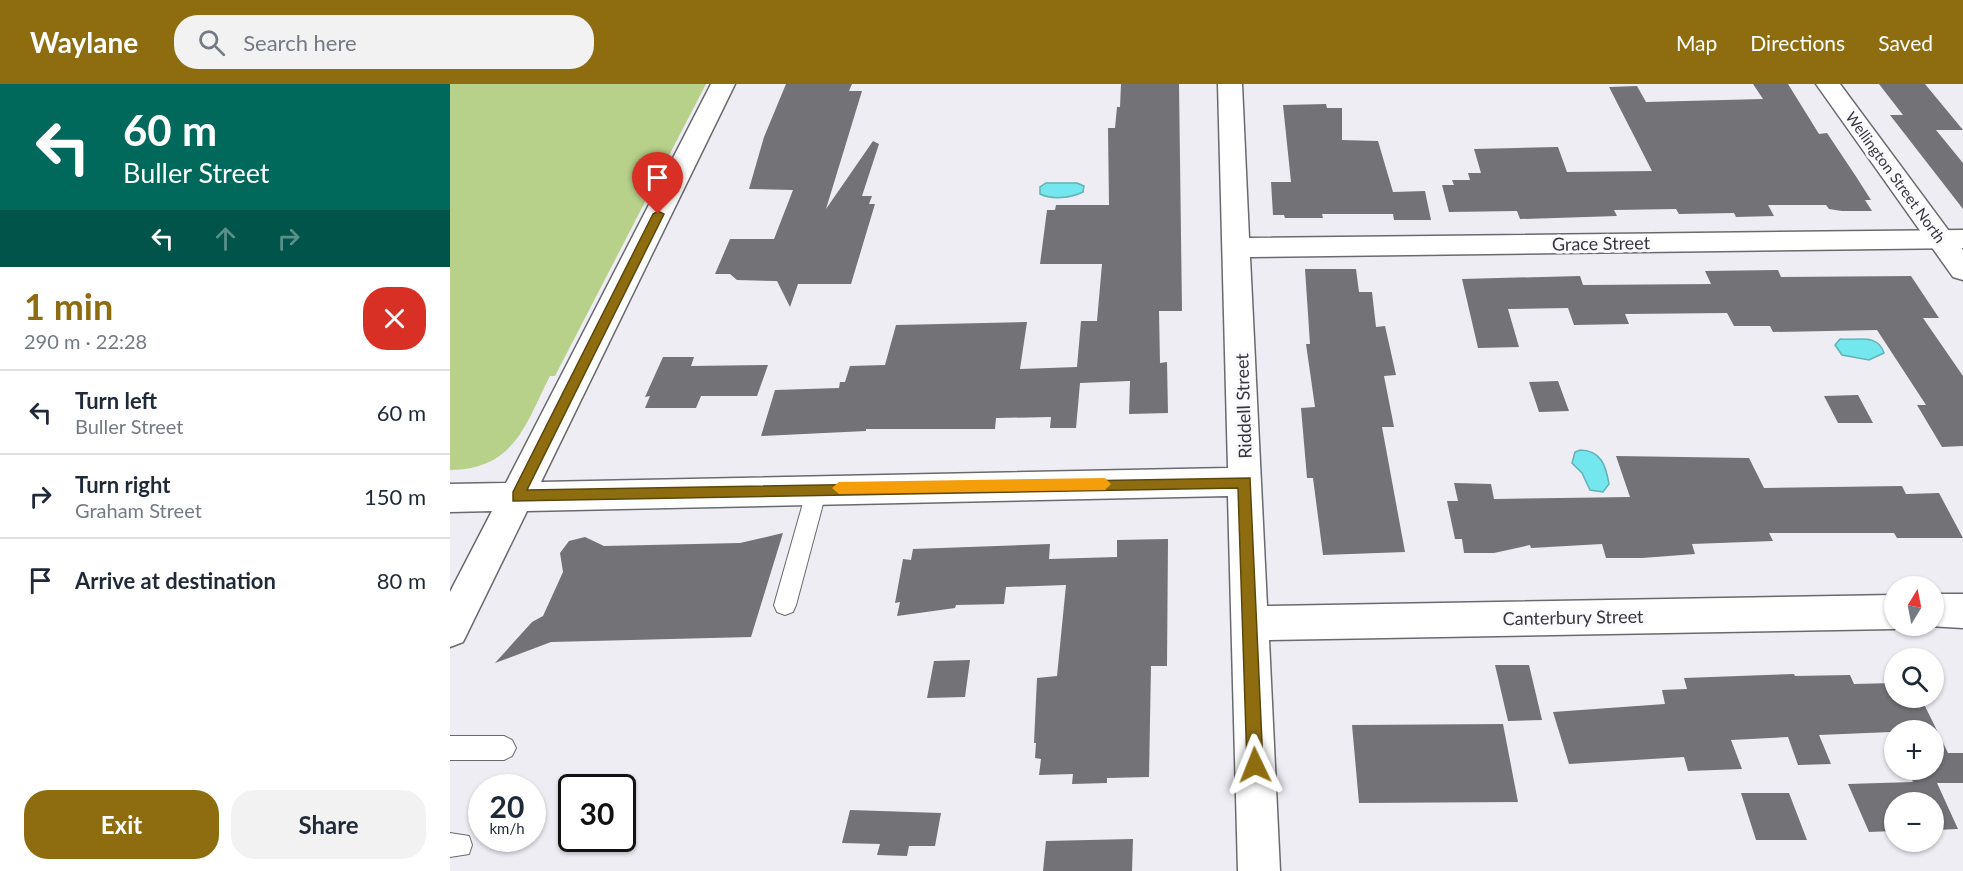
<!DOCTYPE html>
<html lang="en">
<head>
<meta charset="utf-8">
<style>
	body { margin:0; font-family:Lato,sans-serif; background:#f2f2f3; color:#1f2937; height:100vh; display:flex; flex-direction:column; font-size:22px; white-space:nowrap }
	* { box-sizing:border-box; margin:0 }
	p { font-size:20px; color:#747a83 }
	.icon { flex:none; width:33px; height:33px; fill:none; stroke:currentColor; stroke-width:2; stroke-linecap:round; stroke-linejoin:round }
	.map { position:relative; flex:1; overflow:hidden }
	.side { display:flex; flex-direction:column; background:#fff; width:450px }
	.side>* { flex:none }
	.guide { background:#00695c; color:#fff; overflow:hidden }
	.needle { width:39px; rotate:10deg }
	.buttons { position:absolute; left:1434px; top:492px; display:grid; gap:12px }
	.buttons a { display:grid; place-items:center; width:60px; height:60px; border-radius:50%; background:#fff; box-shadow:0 2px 4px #0004; font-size:30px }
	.speed { position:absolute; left:18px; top:690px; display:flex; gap:12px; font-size:30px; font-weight:700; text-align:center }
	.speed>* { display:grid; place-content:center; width:78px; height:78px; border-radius:50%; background:#fff; box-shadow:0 2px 4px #0004; line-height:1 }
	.speed small { font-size:15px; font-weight:400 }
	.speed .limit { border:3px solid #111; border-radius:9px; background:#fff; color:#111 }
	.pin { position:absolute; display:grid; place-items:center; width:51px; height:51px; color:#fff; margin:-62px -26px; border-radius:50% 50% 50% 0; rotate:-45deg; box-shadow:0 0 6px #0007 }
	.pin .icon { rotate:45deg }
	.me { position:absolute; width:66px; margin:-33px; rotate:358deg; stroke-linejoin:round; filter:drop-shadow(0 0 4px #0008) }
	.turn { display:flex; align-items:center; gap:21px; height:126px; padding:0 24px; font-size:27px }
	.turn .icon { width:78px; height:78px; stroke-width:2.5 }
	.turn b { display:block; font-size:42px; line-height:51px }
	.lanes { display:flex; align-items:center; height:57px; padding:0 24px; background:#0003; justify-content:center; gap:30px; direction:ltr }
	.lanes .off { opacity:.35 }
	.round { display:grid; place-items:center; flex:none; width:63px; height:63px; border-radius:24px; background:#f2f2f3 }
	.head { display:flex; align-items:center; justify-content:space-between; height:102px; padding:0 24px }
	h1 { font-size:36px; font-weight:700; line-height:45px; color:#8e6d11 }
	.cta { display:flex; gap:12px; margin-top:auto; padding:12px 24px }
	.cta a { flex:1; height:69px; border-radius:24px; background:#8e6d11; color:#fff; font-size:24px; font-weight:700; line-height:69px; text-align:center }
	.cta a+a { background:#f2f2f3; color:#1f2937 }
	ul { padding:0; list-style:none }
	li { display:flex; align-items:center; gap:18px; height:84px; padding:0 24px; border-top:2px solid #e0e1e3 }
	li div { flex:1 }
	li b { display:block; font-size:22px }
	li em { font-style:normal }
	header { display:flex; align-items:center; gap:36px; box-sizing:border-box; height:84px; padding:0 30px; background:#8e6d11; color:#fff }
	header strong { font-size:28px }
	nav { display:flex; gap:33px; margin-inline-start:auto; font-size:21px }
	.search { width:420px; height:54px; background:#f2f2f3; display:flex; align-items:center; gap:15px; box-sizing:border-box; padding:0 21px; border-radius:24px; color:#747a83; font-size:22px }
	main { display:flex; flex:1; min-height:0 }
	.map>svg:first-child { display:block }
	.green { fill:#b7d18b }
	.water { fill:#74e6ed; stroke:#62b2b7; stroke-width:1.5 }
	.building { fill:#727277 }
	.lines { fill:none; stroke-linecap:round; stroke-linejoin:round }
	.service-casing { stroke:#696a6e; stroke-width:2 }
	.minor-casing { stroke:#696a6e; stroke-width:3 }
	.secondary-casing { stroke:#696a6e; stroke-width:3 }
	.service { fill:#fff; fill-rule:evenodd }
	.minor { fill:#fff; fill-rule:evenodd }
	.secondary { fill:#fff; fill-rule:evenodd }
	.route { fill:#8e6d11; stroke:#5c470b; stroke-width:1.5 }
	.slow { fill:#f59e0b }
	.labels { text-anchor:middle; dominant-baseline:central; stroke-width:6; stroke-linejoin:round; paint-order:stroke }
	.far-street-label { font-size:15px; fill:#373739; stroke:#fafaff }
	.street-label { font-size:18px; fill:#373739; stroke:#fafaff }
</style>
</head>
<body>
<header>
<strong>Waylane</strong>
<div class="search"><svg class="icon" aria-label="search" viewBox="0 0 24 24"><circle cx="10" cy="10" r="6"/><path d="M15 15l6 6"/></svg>Search here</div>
<nav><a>Map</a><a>Directions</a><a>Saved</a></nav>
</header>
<main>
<section class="side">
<div class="guide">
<div class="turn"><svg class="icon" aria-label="left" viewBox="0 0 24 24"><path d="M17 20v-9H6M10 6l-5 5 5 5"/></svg><div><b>60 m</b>Buller Street</div></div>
<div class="lanes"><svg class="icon" aria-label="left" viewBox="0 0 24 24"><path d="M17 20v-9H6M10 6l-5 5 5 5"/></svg><svg class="icon off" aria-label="ahead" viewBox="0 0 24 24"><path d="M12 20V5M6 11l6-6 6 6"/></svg><svg class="icon off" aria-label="right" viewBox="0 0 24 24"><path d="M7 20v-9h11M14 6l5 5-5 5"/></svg></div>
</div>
<div class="head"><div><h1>1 min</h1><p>290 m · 22:28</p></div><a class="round" style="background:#d93025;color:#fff"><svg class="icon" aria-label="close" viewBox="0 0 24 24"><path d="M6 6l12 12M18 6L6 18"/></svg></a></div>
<ul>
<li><svg class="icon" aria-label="left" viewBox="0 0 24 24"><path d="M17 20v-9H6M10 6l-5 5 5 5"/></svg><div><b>Turn left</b><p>Buller Street</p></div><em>60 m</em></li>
<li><svg class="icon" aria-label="right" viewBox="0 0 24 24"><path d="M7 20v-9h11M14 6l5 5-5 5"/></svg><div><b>Turn right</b><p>Graham Street</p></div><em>150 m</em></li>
<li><svg class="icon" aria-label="arrive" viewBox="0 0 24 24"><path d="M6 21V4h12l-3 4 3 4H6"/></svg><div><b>Arrive at destination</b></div><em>80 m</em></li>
</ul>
<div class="cta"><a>Exit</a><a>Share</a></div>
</section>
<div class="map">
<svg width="1513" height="787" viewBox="0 0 1513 787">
	<rect width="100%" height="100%" fill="#ededf3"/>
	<!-- green -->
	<path class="green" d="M 0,0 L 256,0 L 105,292 L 100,292 C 75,341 65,385 0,386 Z"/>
	<!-- water -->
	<path class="water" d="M 596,99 L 627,99 L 634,102 L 633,108 C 621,114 602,116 590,110 L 590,103 Z
		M 1390,255 C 1407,257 1428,249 1434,269 L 1419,276 L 1392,271 L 1385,261 Z
		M 1130,366 C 1151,366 1156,382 1159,400 L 1153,408 L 1140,406 L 1132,389 L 1122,379 L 1125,368 Z"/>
	<!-- building -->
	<path class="building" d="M 336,0 L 402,0 L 399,7 L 412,7 L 376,125 L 423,57 L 429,60 L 412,112 L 422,112 L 419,120 L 425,120 L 401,200 L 348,200 L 340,223 L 327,197 L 287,196 L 280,190 L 265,190 L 280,155 L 324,155 L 343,106 L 299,105 L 314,53 Z
		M 671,0 L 729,0 L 732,227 L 709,227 L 710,279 L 717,278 L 718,329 L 679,330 L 680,297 L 630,299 L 626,344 L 600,344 L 601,333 L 546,334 L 545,345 L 416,345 L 416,347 L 311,352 L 325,306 L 389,304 L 390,298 L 395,298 L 400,282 L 435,281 L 446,241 L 577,238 L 570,285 L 627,283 L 631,237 L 647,237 L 652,180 L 590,180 L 597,126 L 605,126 L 606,121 L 659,121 L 658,44 L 665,44 L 667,23 L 670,23 Z
		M 1303,0 L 1338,0 L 1369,50 L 1377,49 L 1407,94 L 1421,116 L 1415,116 L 1422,127 L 1392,127 L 1379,125 L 1376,121 L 1318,121 L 1324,132 L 1286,133 L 1284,129 L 1229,130 L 1226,125 L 1164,126 L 1167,132 L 1070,135 L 1067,127 L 999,128 L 992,101 L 1004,101 L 1002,96 L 1020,96 L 1018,89 L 1031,89 L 1024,65 L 1108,63 L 1117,88 L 1202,87 L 1159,3 L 1187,2 L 1196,18 L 1313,15 Z
		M 1429,0 L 1475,0 L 1513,46 L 1486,46 L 1513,79 L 1513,125 L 1440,31 L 1453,31 Z
		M 876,20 L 877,24 L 892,24 L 892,56 L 928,57 L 943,108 L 975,107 L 981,136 L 944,136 L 943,130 L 872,130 L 873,134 L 835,134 L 834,131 L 823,131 L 821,98 L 841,98 L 833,21 Z
		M 855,185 L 906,185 L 909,208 L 922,208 L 926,243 L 935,242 L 946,291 L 934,292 L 944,343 L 932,343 L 955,468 L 873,471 L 863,394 L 857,394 L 851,324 L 865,323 L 856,260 L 860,260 Z
		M 1328,186 L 1331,193 L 1461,192 L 1489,234 L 1473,234 L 1513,292 L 1513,362 L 1492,363 L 1467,321 L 1476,321 L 1427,246 L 1323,248 L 1320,242 L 1284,242 L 1277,229 L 1175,230 L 1179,240 L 1124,241 L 1118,224 L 1058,225 L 1069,263 L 1028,264 L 1012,195 L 1130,192 L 1133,201 L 1261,200 L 1255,187 Z
		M 213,273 L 244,273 L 241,282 L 318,281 L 307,312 L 251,312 L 246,324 L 195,324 L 200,312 L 195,313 Z
		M 1108,297 L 1119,327 L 1089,328 L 1079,298 Z
		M 1408,311 L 1423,339 L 1388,339 L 1374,312 Z
		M 1166,372 L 1299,374 L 1314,404 L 1452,402 L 1456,410 L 1489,409 L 1513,454 L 1447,454 L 1444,449 L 1319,449 L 1323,457 L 1242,460 L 1245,470 L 1192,474 L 1156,474 L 1152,460 L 1081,464 L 1080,461 L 1044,469 L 1014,469 L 1012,455 L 1005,455 L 997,417 L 1008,417 L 1004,399 L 1041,400 L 1044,415 L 1180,413 Z
		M 333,449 L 301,553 L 101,558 L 45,579 L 82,538 L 93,532 L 113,488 L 110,469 L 119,457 L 135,453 L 154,462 L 290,459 Z
		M 718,455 L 717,582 L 701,582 L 699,693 L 657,694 L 657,699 L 622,700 L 623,690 L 589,691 L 591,675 L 585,674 L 586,659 L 584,659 L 587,594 L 607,592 L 616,501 L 556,503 L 554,520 L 506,521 L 505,524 L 447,532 L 450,518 L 445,519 L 453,475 L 461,476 L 463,465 L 600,460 L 599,475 L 667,473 L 667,456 Z
		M 520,576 L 515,613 L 477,614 L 484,577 Z
		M 1045,581 L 1079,581 L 1092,636 L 1058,637 Z
		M 1344,590 L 1345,592 L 1400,591 L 1404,600 L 1444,599 L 1444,614 L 1471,614 L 1498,669 L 1513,669 L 1513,699 L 1487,699 L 1508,745 L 1484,746 L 1484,718 L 1444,718 L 1444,747 L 1419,748 L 1398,700 L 1463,698 L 1458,686 L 1484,686 L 1484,646 L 1444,646 L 1444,656 L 1441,648 L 1369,651 L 1381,680 L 1348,681 L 1338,653 L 1281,656 L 1292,685 L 1238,687 L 1234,673 L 1119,680 L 1103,628 L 1215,620 L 1212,606 L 1237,605 L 1234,594 Z
		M 1053,640 L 1068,718 L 909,719 L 902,641 Z
		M 1291,709 L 1339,709 L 1357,756 L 1306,756 Z
		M 400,726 L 491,729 L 485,762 L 459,762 L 457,772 L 427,771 L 430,760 L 392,759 Z
		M 683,755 L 682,787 L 593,787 L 596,757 Z"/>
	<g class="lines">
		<defs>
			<path id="service" d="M 367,397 L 374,399 L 377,405 L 346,521 L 343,528 L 335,531 L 327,528 L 324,521 L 357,405 L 360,399 Z
				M 0,652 L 54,652 L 62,656 L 66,664 L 62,672 L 54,676 L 0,676 Z
				M 0,749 L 19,752 L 22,761 L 19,770 L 0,773 Z"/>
			<path id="minor" d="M 261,0 L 285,0 L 91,398 L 778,384 L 768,0 L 792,0 L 799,154 L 1513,146 L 1513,164 L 800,173 L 817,522 L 1444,511 L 1444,542 L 1453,542 L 1444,545 L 819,556 L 830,787 L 788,787 L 778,412 L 77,427 L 13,558 L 0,563 L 0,508 L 42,427 L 0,428 L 0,400 L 56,399 Z
				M 1484,510 L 1513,510 L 1513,544 L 1478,542 L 1484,542 Z"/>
			<path id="secondary" d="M 1366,0 L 1390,0 L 1513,166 L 1513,196 L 1503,193 Z"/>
		</defs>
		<!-- service casing -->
		<use href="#service" class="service-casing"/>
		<!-- minor casing -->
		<use href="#minor" class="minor-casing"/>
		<!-- secondary casing -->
		<use href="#secondary" class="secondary-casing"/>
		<!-- service -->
		<use href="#service" class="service"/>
		<!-- minor -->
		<use href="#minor" class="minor"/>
		<!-- secondary -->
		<use href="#secondary" class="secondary"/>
	</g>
	<!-- route -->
	<path class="route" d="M 208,127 L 214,130 L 77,406 L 800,394 L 813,681 L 811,687 L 805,690 L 799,687 L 797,681 L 788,404 L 63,417 L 63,408 L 203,130 Z"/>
	<!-- slow -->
	<path class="slow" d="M 655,394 L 661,400 L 655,406 L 389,410 L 382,404 L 389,398 Z"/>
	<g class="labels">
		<!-- far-street labels -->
		<g class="far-street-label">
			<text transform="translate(1446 93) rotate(54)">Wellington Street North</text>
		</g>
		<!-- street labels -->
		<g class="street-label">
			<text transform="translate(1151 159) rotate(-1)">Grace Street</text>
			<text transform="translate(793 322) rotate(-92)">Riddell Street</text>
			<text transform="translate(1123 533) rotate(-1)">Canterbury Street</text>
		</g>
	</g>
</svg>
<div class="buttons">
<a><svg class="needle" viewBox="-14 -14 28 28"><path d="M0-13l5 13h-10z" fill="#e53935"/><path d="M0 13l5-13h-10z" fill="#747a83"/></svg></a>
<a><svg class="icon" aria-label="search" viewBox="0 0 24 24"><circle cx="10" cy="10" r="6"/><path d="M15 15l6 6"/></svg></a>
<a>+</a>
<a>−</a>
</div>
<div class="speed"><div>20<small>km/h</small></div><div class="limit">30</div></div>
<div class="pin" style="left:208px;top:130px;background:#d93025"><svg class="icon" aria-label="arrive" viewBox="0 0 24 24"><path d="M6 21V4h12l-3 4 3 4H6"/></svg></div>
<svg class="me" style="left:805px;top:681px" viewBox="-20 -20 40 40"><path d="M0-17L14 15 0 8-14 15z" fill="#8e6d11" stroke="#fff" stroke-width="4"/></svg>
</div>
</main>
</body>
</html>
